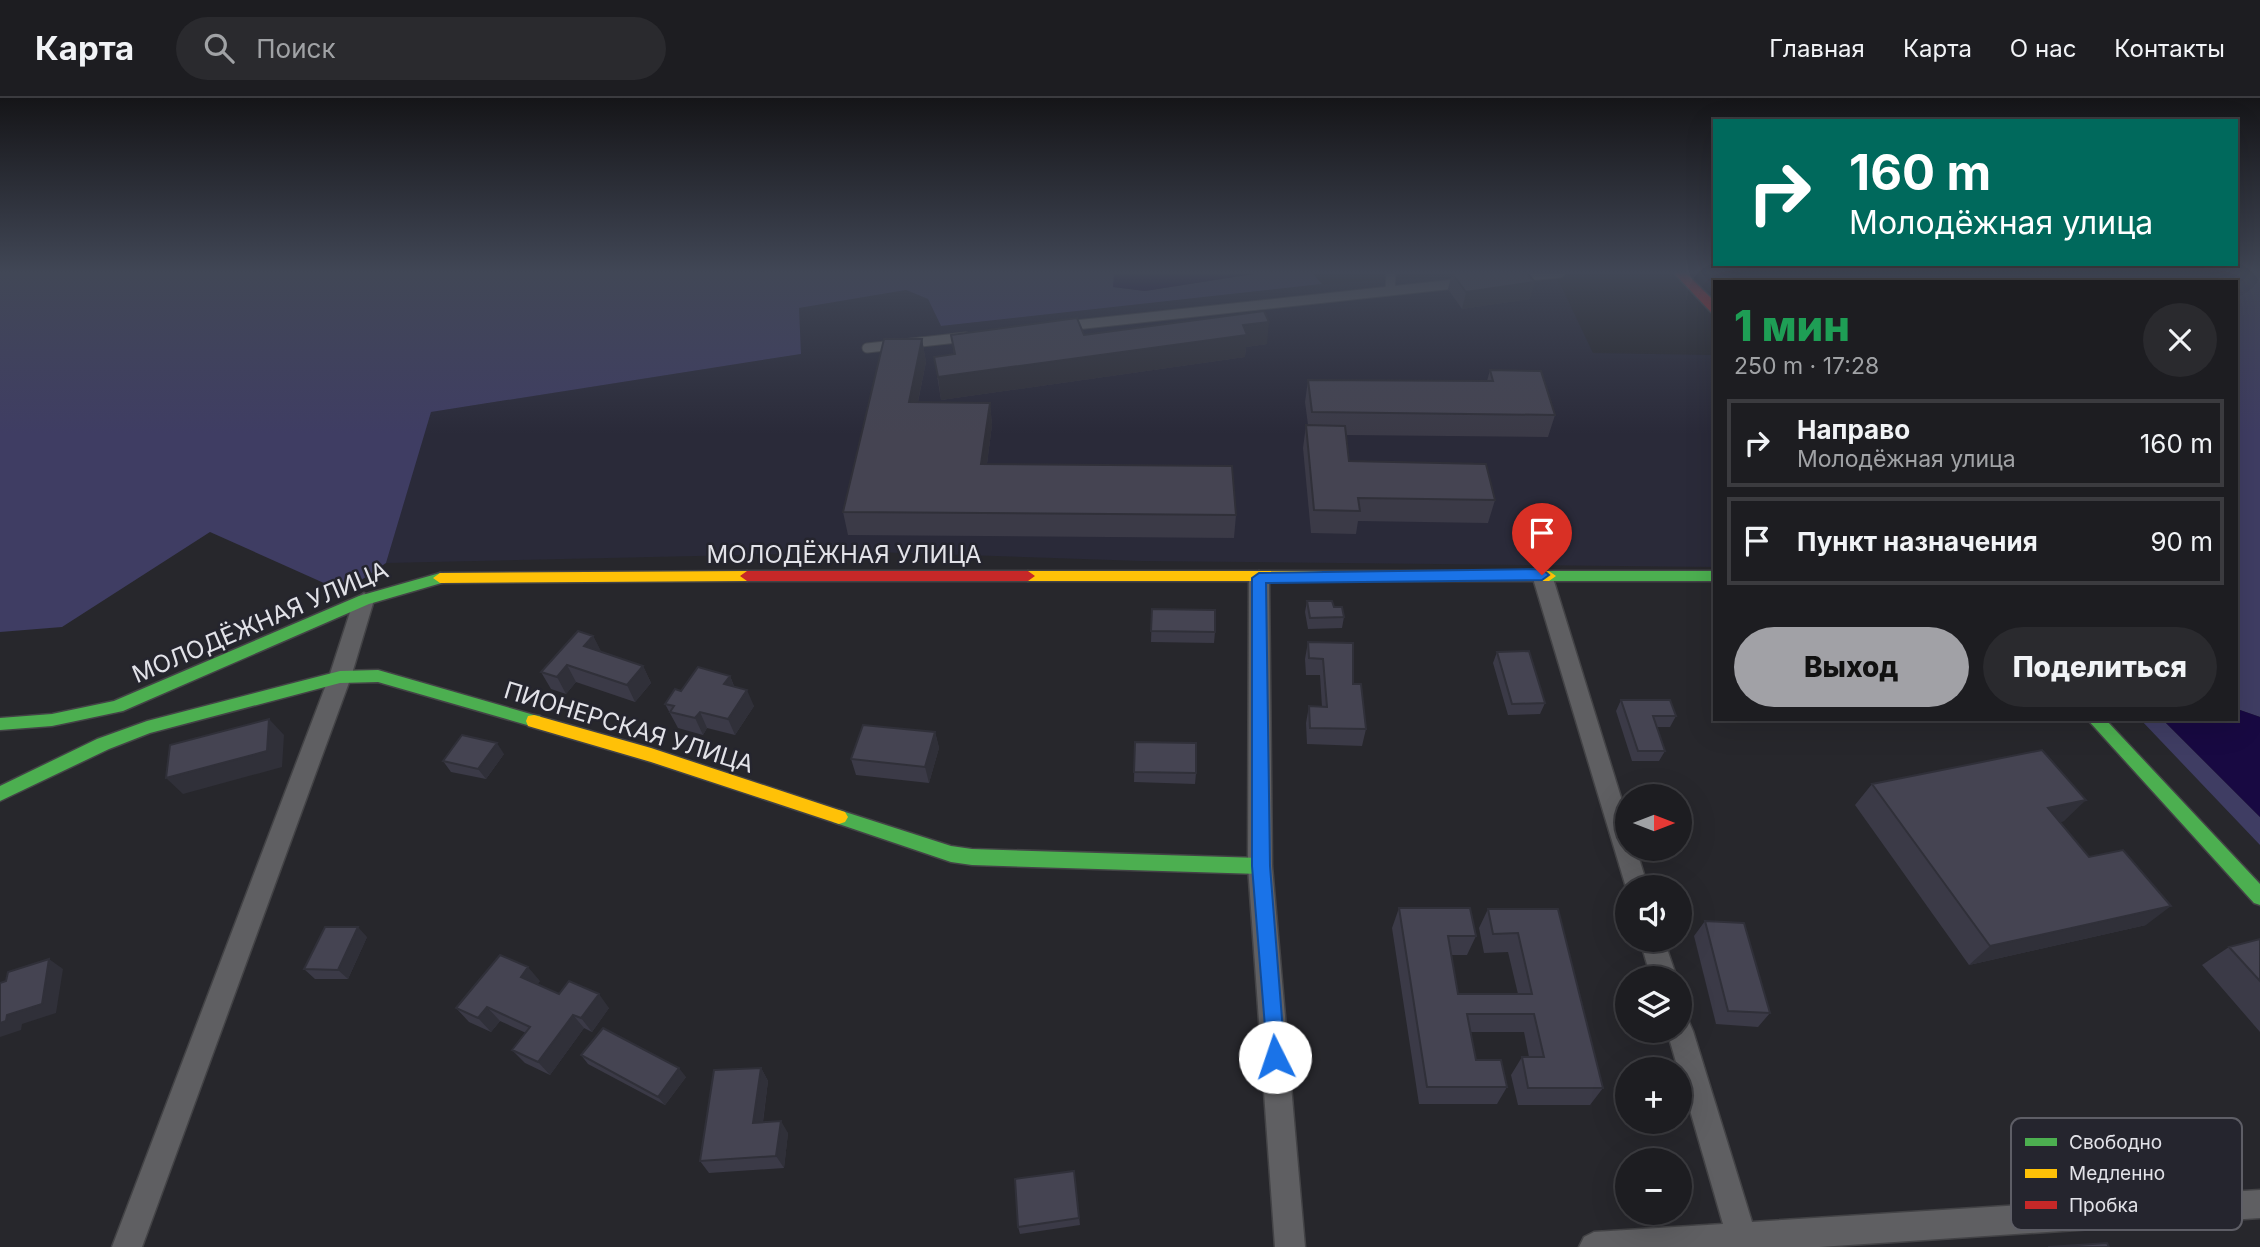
<!DOCTYPE html>
<html lang="ru">
<head>
<meta charset="utf-8">
<style>
	body { margin:0; font-family:Inter,sans-serif; background:#2a2a2e; color:#f1f3f6; height:100vh; display:flex; flex-direction:column; font-size:26px; white-space:nowrap }
	* { box-sizing:border-box; margin:0 }
	p { font-size:23px; color:#a0a2a5 }
	.icon { flex:none; width:38px; height:38px; fill:none; stroke:currentColor; stroke-width:2; stroke-linecap:round; stroke-linejoin:round }
	.map { position:relative; flex:1; overflow:hidden }
	.sheet { position:absolute; left:1713px; top:182px; width:525px; height:441px; display:flex; flex-direction:column; background:#1d1d21; border-radius:0px; box-shadow:0 7px 28px #0002,0 0 0 2px #3b3b3f }
	.sheet>* { flex:none }
	.banner { position:absolute; left:1713px; top:21px; width:525px; height:147px; border-radius:0px; box-shadow:0 7px 28px #0002,0 0 0 2px #3b3b3f; background:#00695c; color:#fff; overflow:hidden }
	.needle { width:46px; rotate:90deg }
	.buttons { position:absolute; left:1615px; top:686px; display:grid; gap:14px }
	.buttons a { display:grid; place-items:center; width:77px; height:77px; border-radius:50%; background:#1d1d21; box-shadow:0 7px 28px #0002,0 0 0 2px #3b3b3f; font-size:35px }
	.pin { position:absolute; display:grid; place-items:center; width:60px; height:60px; color:#fff; margin:-72px -30px; border-radius:50% 50% 50% 0; rotate:-45deg; box-shadow:0 0 7px #0007 }
	.pin .icon { rotate:45deg }
	.me { position:absolute; width:77px; margin:-38px; rotate:356deg; stroke-linejoin:round; filter:drop-shadow(0 0 5px #0008) }
	.turn { display:flex; align-items:center; gap:24px; height:147px; padding:0 21px; font-size:32px }
	.turn .icon { width:91px; height:91px; stroke-width:2.5 }
	.turn b { display:block; font-size:49px; line-height:60px }
	.round { display:grid; place-items:center; flex:none; width:74px; height:74px; border-radius:37px; background:#2a2a2e }
	.headline { display:flex; align-items:center; justify-content:space-between; height:119px; padding:0 21px }
	h1 { font-size:42px; font-weight:800; line-height:52px; color:#1e9e55 }
	.button { display:flex; gap:14px; margin-top:auto; padding:14px 21px }
	.button a { flex:1; height:80px; border-radius:42px; background:#a1a1a6; color:#111; font-size:28px; font-weight:800; line-height:80px; text-align:center }
	.button a+a { background:#2a2a2e; color:#f1f3f6 }
	ul { padding:0; list-style:none }
	li { display:flex; align-items:center; gap:21px; height:88px; margin:0 14px 10px; padding:0 7px; border:4px solid #3b3b3f; border-radius:0px }
	li div { flex:1 }
	li b { display:block; font-size:26px }
	li em { font-style:normal }
	header { display:flex; align-items:center; gap:42px; box-sizing:border-box; height:98px; padding:0 35px; background:#1d1d21; border-bottom:2px solid #3b3b3f }
	header strong { font-size:33px }
	nav { display:flex; gap:38px; margin-inline-start:auto; font-size:24px }
	.search { width:490px; height:63px; background:#2a2a2e; display:flex; align-items:center; gap:18px; box-sizing:border-box; padding:0 24px; border-radius:38px; color:#a0a2a5; font-size:26px }
	.map>svg:first-child { display:block }
	.built { fill:#2a2a39 }
	.green { fill:#3f3d63 }
	.water { fill:#180942 }
	.lines { fill:none; stroke-linecap:round; stroke-linejoin:round }
	.lane-casing { stroke:#434346; stroke-width:11 }
	.street-casing { stroke:#434346; stroke-width:3 }
	.fast-casing { stroke:#434346; stroke-width:3 }
	.slow-casing { stroke:#434346; stroke-width:3 }
	.jam-casing { stroke:#434346; stroke-width:3 }
	.lane { stroke:#5f5f62; stroke-width:9 }
	.street { fill:#5f5f62; fill-rule:evenodd }
	.fast { fill:#4caf50; fill-rule:evenodd }
	.slow { fill:#ffc107; fill-rule:evenodd }
	.jam { fill:#c62828; fill-rule:evenodd }
	.wall { fill:#3b3a47 }
	.shaded-wall { fill:#303039 }
	.building { fill:#454452; stroke:#303039; stroke-width:2 }
	.route { fill:#1a73e8; stroke:#114b97; stroke-width:2 }
	.labels { text-anchor:middle; dominant-baseline:central; stroke-width:5; stroke-linejoin:round; paint-order:stroke }
	.street-label { font-size:24px; fill:#e2e2e8; stroke:#25252e }
	.key { fill:#25252e; stroke:#5e5e66; stroke-width:2 }
	.key-label { font-size:19px; fill:#e2e2e8 }
</style>
</head>
<body>
<header>
<strong>Карта</strong>
<div class="search"><svg class="icon" aria-label="search" viewBox="0 0 24 24"><circle cx="10" cy="10" r="6"/><path d="M15 15l6 6"/></svg>Поиск</div>
<nav><a>Главная</a><a>Карта</a><a>О нас</a><a>Контакты</a></nav>
</header>
<div class="map">
<svg width="2260" height="1149" viewBox="0 0 2260 1149">
	<rect width="100%" height="100%" fill="#27272c"/>
	<!-- built -->
	<path class="built" d="M 1477,175 L 1555,175 L 1593,255 L 1715,257 L 1715,469 L 1141,463 L 873,454 L 386,465 L 430,314 L 801,256 L 798,210 L 906,192 L 928,201 L 941,228 L 1322,186 Z"/>
	<!-- green -->
	<path class="green" d="M 0,175 L 1114,175 L 1114,189 L 1145,193 L 1259,175 L 1312,175 L 1322,186 L 941,228 L 928,201 L 906,192 L 799,210 L 801,256 L 431,314 L 386,465 L 344,494 L 210,434 L 62,529 L 0,534 Z
		M 1713,175 L 2260,175 L 2260,619 L 2237,611 L 2236,184 L 1721,184 Z
		M 2140,621 L 2162,621 L 2260,719 L 2260,747 Z"/>
	<!-- water -->
	<path class="water" d="M 1114,175 L 1259,175 L 1145,193 L 1113,189 Z
		M 2237,611 L 2260,619 L 2260,719 L 2162,621 L 2236,621 Z"/>
	<g class="lines">
		<defs>
			<path id="lane" d="M 1518,179 L 1560,175
				M 1390,193 L 1391,175
				M 1066,228 L 1464,185
				M 867,250 L 966,239"/>
			<path id="street" d="M 1542,470 L 1552,477 L 1628,722 L 1628,751 L 1636,751 L 1648,789 L 1628,789 L 1628,796 L 1532,477 Z
				M 1259,473 L 1269,480 L 1272,768 L 1305,1149 L 1275,1149 L 1248,768 L 1249,480 Z
				M 364,495 L 374,502 L 351,579 L 142,1149 L 112,1149 L 329,579 L 354,502 Z
				M 1640,842 L 1664,842 L 1677,880 L 1651,880 Z
				M 1680,921 L 1689,924 L 1693,933 L 1752,1124 L 2260,1092 L 2260,1120 L 1819,1149 L 1579,1149 L 1584,1139 L 1594,1134 L 1723,1126 L 1667,933 L 1680,933 Z"/>
			<path id="fast" d="M 1549,473 L 1715,473 L 1715,483 L 1549,483 L 1542,478 Z
				M 440,475 L 445,476 L 447,480 L 445,484 L 369,506 L 123,613 L 52,628 L 0,632 L 0,620 L 52,616 L 114,603 L 359,498 Z
				M 378,572 L 534,617 L 540,618 L 542,623 L 540,628 L 534,629 L 378,584 L 340,585 L 150,635 L 109,651 L 0,703 L 0,688 L 97,641 L 147,623 L 340,573 Z
				M 2087,621 L 2105,621 L 2260,786 L 2260,807 L 2254,805 Z
				M 839,712 L 951,748 L 972,751 L 1260,760 L 1266,763 L 1269,768 L 1266,773 L 1260,776 L 972,767 L 951,764 L 833,724 L 830,719 L 833,714 Z"/>
			<path id="slow" d="M 747,473 L 754,478 L 747,483 L 440,485 L 433,480 L 440,475 Z
				M 1028,473 L 1549,473 L 1556,478 L 1549,483 L 1028,483 L 1021,478 Z
				M 534,617 L 651,650 L 845,714 L 848,719 L 845,724 L 839,726 L 651,664 L 528,628 L 526,623 L 528,618 Z"/>
			<path id="jam" d="M 1674,175 L 1686,175 L 1715,204 L 1715,215 L 1711,214 Z
				M 747,473 L 1028,473 L 1035,478 L 1028,483 L 747,483 L 740,478 Z"/>
		</defs>
		<!-- lane casing -->
		<use href="#lane" class="lane-casing"/>
		<!-- street casing -->
		<use href="#street" class="street-casing"/>
		<!-- fast casing -->
		<use href="#fast" class="fast-casing"/>
		<!-- slow casing -->
		<use href="#slow" class="slow-casing"/>
		<!-- jam casing -->
		<use href="#jam" class="jam-casing"/>
		<!-- lane -->
		<use href="#lane" class="lane"/>
		<!-- street -->
		<use href="#street" class="street"/>
		<!-- fast -->
		<use href="#fast" class="fast"/>
		<!-- slow -->
		<use href="#slow" class="slow"/>
		<!-- jam -->
		<use href="#jam" class="jam"/>
	</g>
	<!-- wall -->
	<path class="wall" d="M 1452,175 L 1530,201 L 1462,211 L 1448,191 Z
		M 951,237 L 1084,237 L 1267,246 L 1246,249 L 1245,259 L 941,302 L 934,259 L 954,257 Z
		M 922,241 L 926,264 L 918,304 L 990,305 L 992,327 L 987,366 L 1236,417 L 1234,440 L 848,437 L 843,414 Z
		M 1490,272 L 1555,317 L 1548,339 L 1346,337 L 1349,363 L 1495,402 L 1488,425 L 1358,423 L 1356,436 L 1311,435 L 1303,350 L 1306,327 L 1308,327 L 1305,304 L 1308,282 L 1487,283 Z
		M 1307,503 L 1334,509 L 1344,519 L 1342,530 L 1308,531 L 1305,514 Z
		M 1152,511 L 1215,534 L 1214,545 L 1151,544 Z
		M 593,538 L 601,554 L 643,568 L 651,585 L 635,604 L 576,584 L 566,596 L 551,591 L 541,574 Z
		M 1308,544 L 1353,586 L 1366,631 L 1362,648 L 1307,646 L 1306,625 L 1309,608 L 1322,609 L 1320,577 L 1306,577 L 1305,561 Z
		M 1497,554 L 1545,605 L 1540,616 L 1508,617 L 1493,565 Z
		M 730,578 L 734,588 L 754,608 L 735,637 L 707,630 L 703,637 L 678,630 L 665,606 L 681,593 Z
		M 1621,602 L 1676,618 L 1670,629 L 1656,629 L 1665,653 L 1659,663 L 1632,663 L 1616,613 Z
		M 935,634 L 939,650 L 929,685 L 856,677 L 851,661 Z
		M 1135,644 L 1196,675 L 1195,686 L 1134,684 Z
		M 504,656 L 486,681 L 451,674 L 443,663 Z
		M 1872,686 L 2064,723 L 2060,724 L 2146,827 L 1969,867 L 1855,707 Z
		M 1399,810 L 1476,838 L 1467,857 L 1451,857 L 1458,896 L 1518,896 L 1508,854 L 1484,855 L 1479,830 L 1488,811 L 1558,811 L 1603,990 L 1590,1007 L 1518,1007 L 1511,977 L 1522,959 L 1529,959 L 1524,934 L 1471,934 L 1476,962 L 1507,989 L 1497,1006 L 1419,1006 L 1392,830 Z
		M 1705,823 L 1770,915 L 1758,929 L 1716,926 L 1694,838 Z
		M 367,839 L 348,881 L 315,881 L 304,871 Z
		M 2260,841 L 2260,934 L 2202,867 L 2229,849 Z
		M 540,883 L 537,886 L 559,896 L 609,910 L 592,934 L 584,930 L 550,977 L 525,965 L 512,952 L 526,935 L 500,923 L 491,934 L 469,924 L 456,910 Z
		M 581,957 L 686,979 L 665,1007 L 588,966 Z
		M 761,970 L 768,983 L 763,1024 L 788,1035 L 784,1070 L 709,1075 L 700,1063 Z
		M 1074,1073 L 1080,1127 L 1020,1136 L 1018,1129 Z"/>
	<!-- shaded-wall -->
	<path class="shaded-wall" d="M 1535,184 L 1530,201 L 1462,211 L 1466,194 Z
		M 1269,224 L 1267,246 L 1246,249 L 1245,259 L 941,302 L 938,279 Z
		M 922,241 L 926,264 L 913,327 L 909,304 Z
		M 990,305 L 992,327 L 984,389 L 981,366 Z
		M 593,538 L 602,555 L 584,548 Z
		M 567,567 L 576,584 L 566,596 L 557,579 Z
		M 643,568 L 651,585 L 635,604 L 627,587 Z
		M 730,578 L 736,594 L 724,586 Z
		M 747,592 L 754,608 L 735,637 L 728,621 Z
		M 700,614 L 707,630 L 703,637 L 695,620 Z
		M 269,621 L 284,637 L 282,669 L 183,696 L 166,680 Z
		M 935,634 L 939,650 L 929,685 L 925,669 Z
		M 497,645 L 504,656 L 486,681 L 478,671 Z
		M 2086,702 L 2064,723 L 2027,731 L 2048,710 Z
		M 2171,808 L 2146,827 L 1969,867 L 1990,848 Z
		M 358,829 L 367,839 L 348,881 L 338,872 Z
		M 49,861 L 63,871 L 56,915 L 22,926 L 21,932 L 0,939 L 0,925 Z
		M 528,869 L 540,883 L 533,893 L 521,879 Z
		M 599,896 L 609,910 L 592,934 L 581,920 Z
		M 487,909 L 500,923 L 491,934 L 478,920 Z
		M 573,917 L 584,930 L 550,977 L 538,964 Z
		M 679,970 L 686,979 L 665,1007 L 658,999 Z
		M 761,970 L 768,983 L 761,1037 L 753,1025 Z
		M 781,1023 L 788,1035 L 784,1070 L 776,1058 Z"/>
	<!-- building -->
	<path class="building" d="M 1452,175 L 1527,175 L 1535,184 L 1466,194 Z
		M 1264,213 L 1269,224 L 1243,227 L 1247,237 L 938,279 L 934,259 L 955,256 L 951,237 L 1077,220 L 1084,237 Z
		M 884,241 L 922,241 L 909,304 L 990,305 L 981,366 L 1232,368 L 1236,417 L 843,414 Z
		M 1490,272 L 1541,273 L 1555,317 L 1312,314 L 1308,282 L 1493,283 Z
		M 1306,327 L 1345,328 L 1349,363 L 1486,366 L 1495,402 L 1358,400 L 1360,413 L 1314,412 Z
		M 1307,503 L 1332,503 L 1334,509 L 1342,509 L 1344,519 L 1310,520 Z
		M 1152,511 L 1215,512 L 1215,534 L 1151,533 Z
		M 578,533 L 593,538 L 584,548 L 643,568 L 627,587 L 567,567 L 557,579 L 541,574 Z
		M 1308,544 L 1353,545 L 1353,586 L 1361,586 L 1366,631 L 1310,630 L 1309,608 L 1327,609 L 1323,561 L 1309,560 Z
		M 1529,553 L 1545,605 L 1512,606 L 1497,554 Z
		M 698,569 L 730,578 L 724,586 L 747,592 L 728,621 L 700,614 L 695,620 L 670,614 L 674,608 L 665,606 L 675,591 L 681,593 Z
		M 1621,602 L 1670,602 L 1676,618 L 1653,618 L 1665,653 L 1638,653 Z
		M 269,621 L 267,653 L 166,680 L 170,647 Z
		M 863,627 L 935,634 L 925,669 L 851,661 Z
		M 462,637 L 497,645 L 478,671 L 443,663 Z
		M 1135,644 L 1196,645 L 1196,675 L 1134,674 Z
		M 2042,652 L 2086,702 L 2048,710 L 2089,759 L 2123,752 L 2171,808 L 1990,848 L 1872,686 Z
		M 1399,810 L 1470,810 L 1476,838 L 1448,838 L 1458,896 L 1532,896 L 1518,835 L 1493,836 L 1488,811 L 1558,811 L 1603,990 L 1528,990 L 1522,959 L 1544,959 L 1534,916 L 1467,916 L 1476,962 L 1501,962 L 1507,989 L 1427,989 Z
		M 1705,823 L 1744,825 L 1770,915 L 1728,913 Z
		M 325,829 L 358,829 L 338,872 L 304,871 Z
		M 2260,841 L 2260,883 L 2229,849 Z
		M 500,857 L 528,869 L 521,879 L 559,896 L 569,883 L 599,896 L 581,920 L 573,917 L 538,964 L 512,952 L 530,929 L 487,909 L 478,920 L 456,910 Z
		M 49,861 L 42,906 L 7,917 L 6,923 L 0,925 L 0,885 L 6,883 L 8,874 Z
		M 603,930 L 679,970 L 658,999 L 581,957 Z
		M 761,970 L 753,1025 L 781,1023 L 776,1058 L 700,1063 L 714,972 Z
		M 1074,1073 L 1079,1120 L 1018,1129 L 1015,1081 Z
		M 2107,1145 L 2109,1149 L 2048,1149 Z"/>
	<!-- sky -->
	<linearGradient id="sky" x2="0" y2="1"><stop stop-color="#151518"/><stop offset="0.52" stop-color="#414756"/><stop offset="1" stop-color="#414756" stop-opacity="0"/></linearGradient>
	<rect width="2260" height="336" fill="url(#sky)"/>
	<!-- route -->
	<path class="route" d="M 1542,471 L 1549,477 L 1542,482 L 1266,485 L 1270,768 L 1285,959 L 1282,966 L 1275,968 L 1268,966 L 1252,768 L 1252,480 L 1259,475 Z"/>
	<g class="labels">
		<!-- street labels -->
		<g class="street-label">
			<text x="844" y="456">МОЛОДЁЖНАЯ УЛИЦА</text>
			<text transform="translate(260 524) rotate(-23)">МОЛОДЁЖНАЯ УЛИЦА</text>
			<text transform="translate(629 629) rotate(17)">ПИОНЕРСКАЯ УЛИЦА</text>
		</g>
	</g>
	<!-- legend -->
	<rect x="2011" y="1020" width="231" height="112" rx="10" class="key"/>
	<rect x="2025" y="1040" width="32" height="8" fill="#4caf50"/>
	<rect x="2025" y="1071" width="32" height="9" fill="#ffc107"/>
	<rect x="2025" y="1103" width="32" height="8" fill="#c62828"/>
	<g class="key-label">
		<text x="2069" y="1051">Свободно</text>
		<text x="2069" y="1082">Медленно</text>
		<text x="2069" y="1114">Пробка</text>
	</g>
</svg>
<div class="buttons">
<a><svg class="needle" viewBox="-14 -14 28 28"><path d="M0-13l5 13h-10z" fill="#e53935"/><path d="M0 13l5-13h-10z" fill="#a0a2a5"/></svg></a>
<a><svg class="icon" aria-label="sound" viewBox="0 0 24 24"><path d="M4 9h4l5-4v14l-5-4H4zM17 9q2 3 0 6"/></svg></a>
<a><svg class="icon" aria-label="layers" viewBox="0 0 24 24"><path d="M12 4l9 5-9 5-9-5zM3 14l9 5 9-5"/></svg></a>
<a>+</a>
<a>−</a>
</div>
<div class="pin" style="left:1542px;top:477px;background:#d93025"><svg class="icon" aria-label="arrive" viewBox="0 0 24 24"><path d="M6 21V4h12l-3 4 3 4H6"/></svg></div>
<svg class="me" style="left:1275px;top:959px" viewBox="-20 -20 40 40"><circle r="19" fill="#fff"/><path d="M0-13L10 11 0 6-10 11z" fill="#1a73e8"/></svg>
<div class="banner">
<div class="turn"><svg class="icon" aria-label="right" viewBox="0 0 24 24"><path d="M7 20v-9h11M14 6l5 5-5 5"/></svg><div><b>160 m</b>Молодёжная улица</div></div>
</div>
<section class="sheet">
<div class="headline"><div><h1>1 мин</h1><p>250 m · 17:28</p></div><a class="round"><svg class="icon" aria-label="close" viewBox="0 0 24 24"><path d="M6 6l12 12M18 6L6 18"/></svg></a></div>
<ul>
<li><svg class="icon" aria-label="right" viewBox="0 0 24 24"><path d="M7 20v-9h11M14 6l5 5-5 5"/></svg><div><b>Направо</b><p>Молодёжная улица</p></div><em>160 m</em></li>
<li><svg class="icon" aria-label="arrive" viewBox="0 0 24 24"><path d="M6 21V4h12l-3 4 3 4H6"/></svg><div><b>Пункт назначения</b></div><em>90 m</em></li>
</ul>
<div class="button"><a>Выход</a><a>Поделиться</a></div>
</section>
</div>
</body>
</html>
